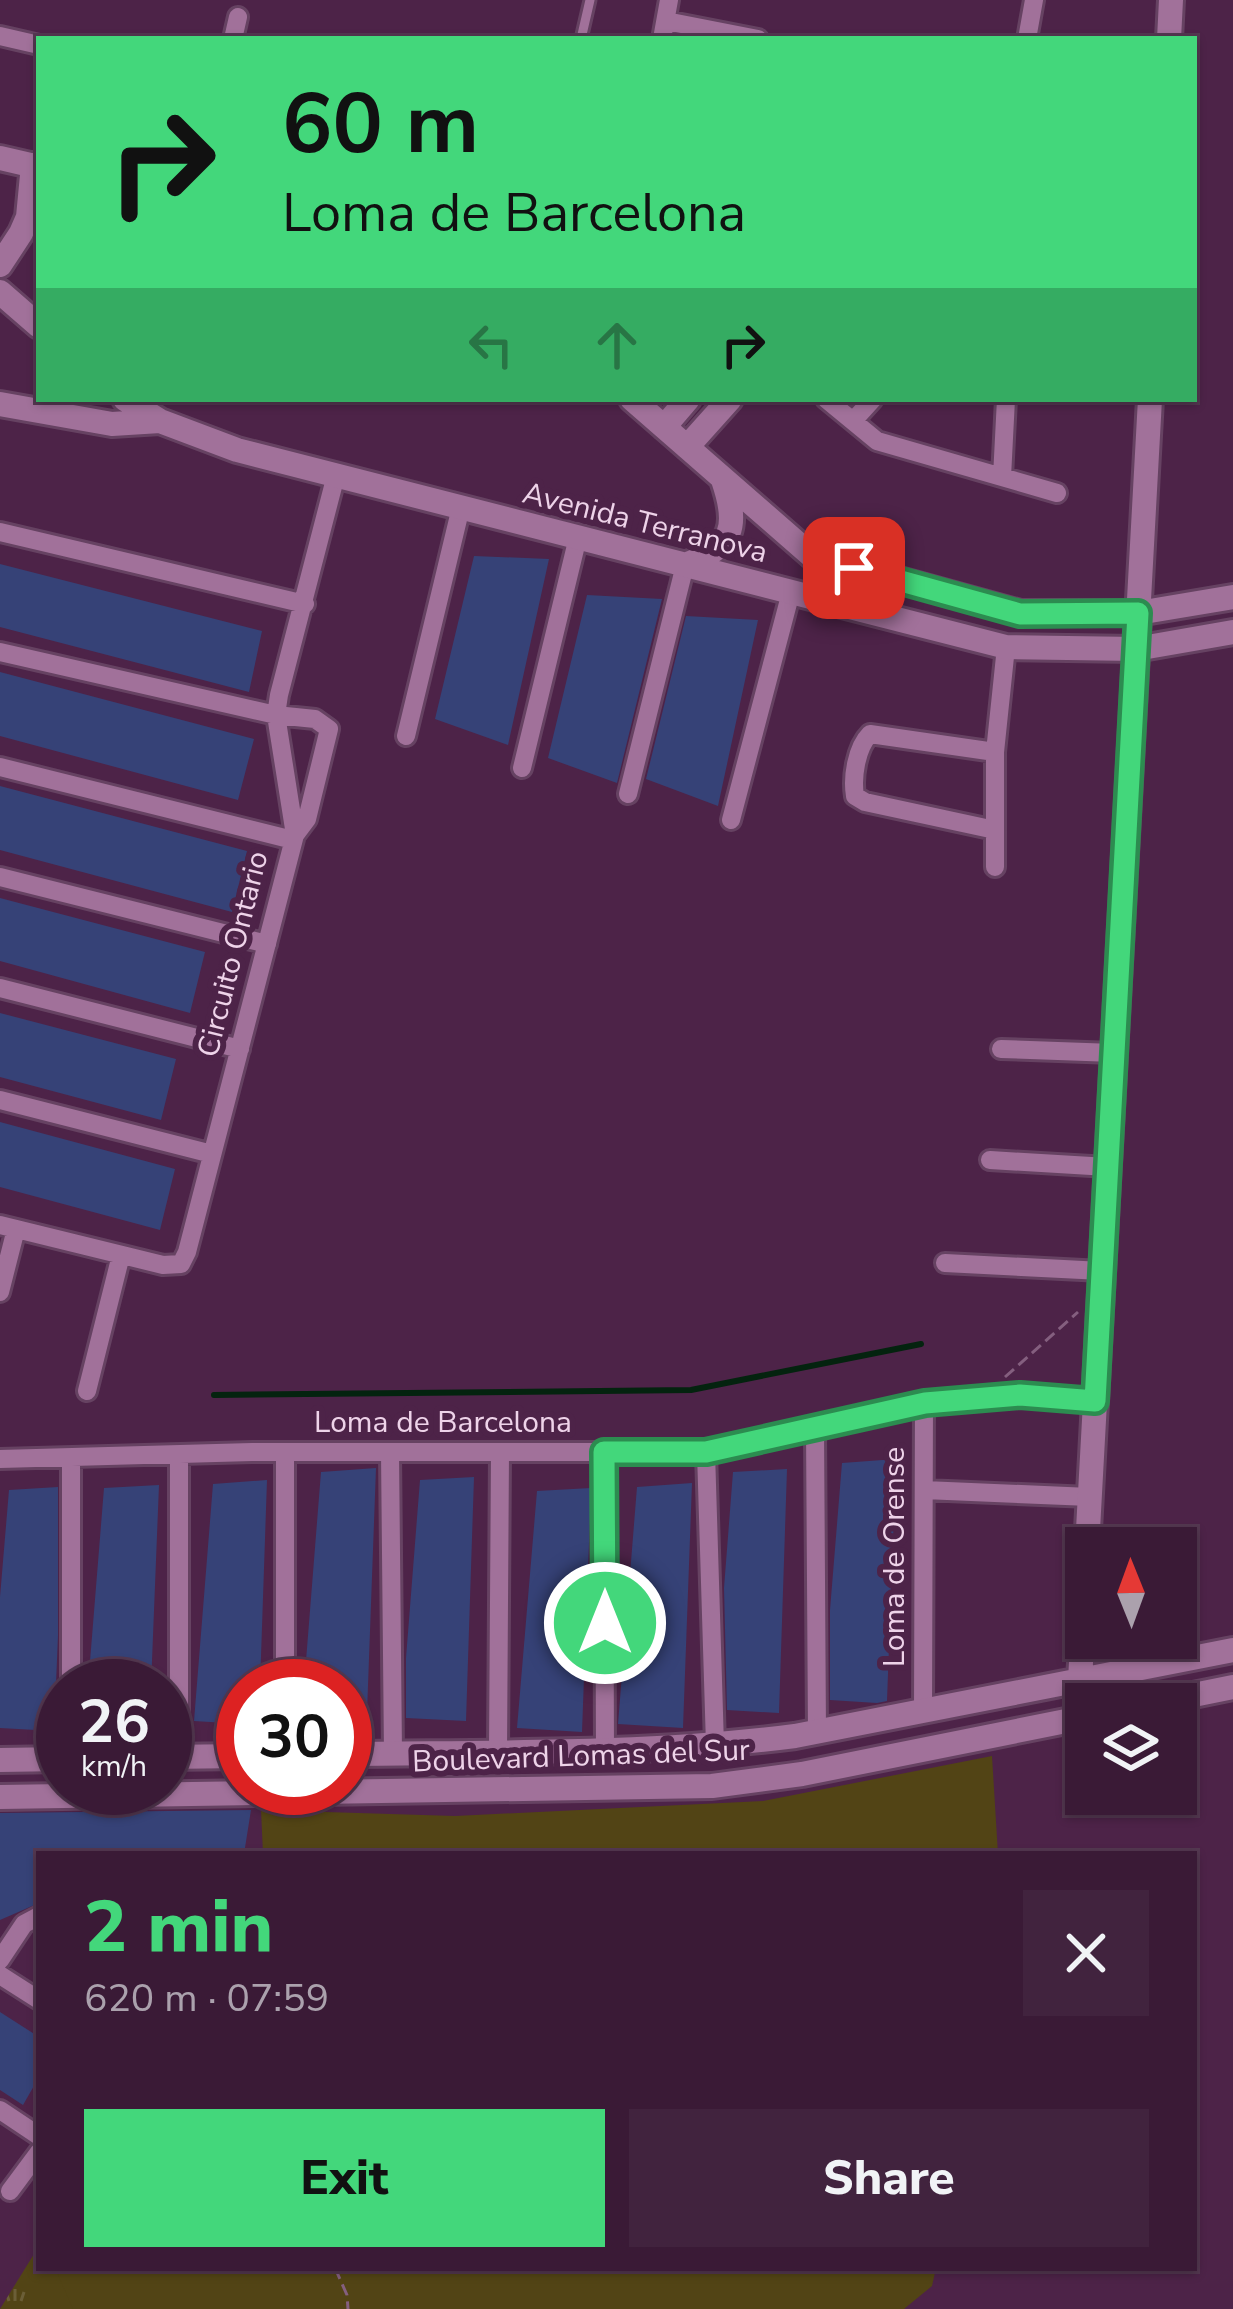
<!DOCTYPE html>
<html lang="en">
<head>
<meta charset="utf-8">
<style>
	body { margin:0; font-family:"Nunito Sans",sans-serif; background:#41233e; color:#f1f3f6; height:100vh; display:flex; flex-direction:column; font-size:45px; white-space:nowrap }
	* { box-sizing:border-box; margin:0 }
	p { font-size:39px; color:#aba1ad }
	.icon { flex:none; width:66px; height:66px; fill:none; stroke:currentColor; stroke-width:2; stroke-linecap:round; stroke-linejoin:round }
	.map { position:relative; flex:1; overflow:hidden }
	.side { position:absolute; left:36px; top:1851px; width:1161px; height:420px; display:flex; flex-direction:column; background:#3a1a36; border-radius:0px; box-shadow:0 3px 9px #0004,0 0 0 3px #543851 }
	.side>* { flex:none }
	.banner { position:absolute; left:36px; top:36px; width:1161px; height:366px; border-radius:0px; box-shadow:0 3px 9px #0004,0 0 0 3px #543851; background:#43d77b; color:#111; overflow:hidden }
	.needle { width:78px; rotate:359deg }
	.fabs { position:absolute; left:1065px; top:1527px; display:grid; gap:24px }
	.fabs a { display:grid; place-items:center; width:132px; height:132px; border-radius:0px; background:#3a1a36; box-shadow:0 3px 9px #0004,0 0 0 3px #543851; font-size:60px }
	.speed { position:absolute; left:36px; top:1659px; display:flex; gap:24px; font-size:60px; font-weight:700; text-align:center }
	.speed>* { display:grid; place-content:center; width:156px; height:156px; border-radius:50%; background:#3a1a36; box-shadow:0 3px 9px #0004,0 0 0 3px #543851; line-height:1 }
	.speed small { font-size:30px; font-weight:400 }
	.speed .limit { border:18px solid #d22; background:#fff; color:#111 }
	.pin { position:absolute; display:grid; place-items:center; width:102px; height:102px; color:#fff; margin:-51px; border-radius:24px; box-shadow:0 6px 18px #0006 }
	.me { position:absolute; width:132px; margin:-66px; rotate:0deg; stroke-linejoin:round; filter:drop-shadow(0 0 9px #0008) }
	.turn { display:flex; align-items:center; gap:42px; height:252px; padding:0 48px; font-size:54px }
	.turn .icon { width:156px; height:156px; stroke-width:2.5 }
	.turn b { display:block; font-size:84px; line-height:102px }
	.lanes { display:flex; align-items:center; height:114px; padding:0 48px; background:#0003; justify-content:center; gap:60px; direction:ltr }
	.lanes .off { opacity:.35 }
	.round { display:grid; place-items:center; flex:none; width:126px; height:126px; border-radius:0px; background:#41233e }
	.summary { display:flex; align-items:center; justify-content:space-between; height:204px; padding:0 48px }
	h1 { font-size:72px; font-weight:800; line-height:90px; color:#43d77b }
	.action { display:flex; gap:24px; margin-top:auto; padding:24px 48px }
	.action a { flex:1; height:138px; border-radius:0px; background:#43d77b; color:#111; font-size:48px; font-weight:800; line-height:138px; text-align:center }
	.action a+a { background:#41233e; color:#f1f3f6 }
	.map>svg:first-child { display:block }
	.grass { fill:url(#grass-tufts) }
	.green { fill:#524415 }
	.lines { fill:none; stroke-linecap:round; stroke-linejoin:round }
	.stream { stroke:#04230f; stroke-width:6 }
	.building { fill:#364277 }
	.service-casing { stroke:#664262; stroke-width:15 }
	.minor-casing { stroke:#664262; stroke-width:24 }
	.tertiary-casing { stroke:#664262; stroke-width:30 }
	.path { stroke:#845f7f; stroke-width:3; stroke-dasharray:12 6; stroke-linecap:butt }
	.service { stroke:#a1719a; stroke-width:9 }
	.minor { stroke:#a1719a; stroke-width:18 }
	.tertiary { stroke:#a1719a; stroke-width:24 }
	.route-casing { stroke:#2c8c50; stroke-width:30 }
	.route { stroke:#43d77b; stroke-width:21 }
	.labels { text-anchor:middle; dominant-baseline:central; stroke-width:12; stroke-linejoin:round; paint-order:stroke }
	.street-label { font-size:30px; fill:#eed3e9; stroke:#4d2348 }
</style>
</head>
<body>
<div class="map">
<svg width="1233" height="2309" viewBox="0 0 1233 2309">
	<defs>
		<pattern id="grass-tufts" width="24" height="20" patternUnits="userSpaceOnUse" patternTransform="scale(3)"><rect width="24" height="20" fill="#524415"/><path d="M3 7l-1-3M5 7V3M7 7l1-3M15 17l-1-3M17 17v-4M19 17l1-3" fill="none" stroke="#6b5e37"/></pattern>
	</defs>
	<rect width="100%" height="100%" fill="#4d2348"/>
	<!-- grass -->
	<path class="grass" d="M 39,2246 L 39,2268 L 70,2268 L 83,2309 L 0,2309 Z"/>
	<!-- green -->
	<path class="green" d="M 992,1756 L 998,1854 L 263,1854 L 261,1810 L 455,1816 L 763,1801 Z
		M 55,2268 L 936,2268 L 932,2286 L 904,2309 L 73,2309 Z"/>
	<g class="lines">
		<!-- stream -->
		<path class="stream" d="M 214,1395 L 691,1390 L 921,1344"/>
	</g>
	<!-- building -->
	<path class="building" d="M 474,556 L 549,559 L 508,745 L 435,719 Z
		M 0,564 L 262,631 L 249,692 L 0,627 Z
		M 587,595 L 662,599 L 617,783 L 548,758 Z
		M 686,616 L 758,620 L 718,806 L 646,779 Z
		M 0,672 L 254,739 L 238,800 L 0,736 Z
		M 0,786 L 247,851 L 232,912 L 0,850 Z
		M 0,898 L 205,952 L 190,1013 L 0,961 Z
		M 0,1013 L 176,1059 L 161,1120 L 0,1077 Z
		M 0,1122 L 175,1169 L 160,1230 L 0,1187 Z
		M 896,1459 L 887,1701 L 877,1703 L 830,1700 L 830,1610 L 842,1463 Z
		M 376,1468 L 367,1713 L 345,1711 L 345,1686 L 304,1686 L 321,1472 Z
		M 787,1469 L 779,1713 L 727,1710 L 724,1588 L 733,1472 Z
		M 474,1477 L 466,1721 L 406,1718 L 406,1658 L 420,1480 Z
		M 267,1480 L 260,1686 L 243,1686 L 243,1724 L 194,1721 L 213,1484 Z
		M 692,1483 L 683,1728 L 618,1724 L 637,1487 Z
		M 159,1485 L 151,1686 L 88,1686 L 104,1488 Z
		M 58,1487 L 58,1636 L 54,1731 L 0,1728 L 0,1597 L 9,1490 Z
		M 591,1488 L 582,1732 L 517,1728 L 537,1491 Z
		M 251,1810 L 244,1854 L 39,1854 L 39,1903 L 0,1920 L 0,1813 Z
		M 0,2012 L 39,2037 L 39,2077 L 23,2105 L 0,2090 Z"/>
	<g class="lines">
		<defs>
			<path id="service" d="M 581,39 L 590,0"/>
			<path id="minor" d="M 666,21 L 758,39
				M 0,36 L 39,45
				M 233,39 L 238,17
				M 662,39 L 669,0
				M 1027,39 L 1034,0
				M 826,399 L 877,441 L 1057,493
				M 853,421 L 873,399
				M 1002,477 L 1006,399
				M 0,532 L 305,604
				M 0,652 L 276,715 L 315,719 L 329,729 L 307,819 L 295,835
				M 406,736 L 461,507
				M 0,767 L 293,840
				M 522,768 L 578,537
				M 628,794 L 685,565
				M 731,820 L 791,592
				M 995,830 L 865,802 L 855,796 C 852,778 856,748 870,734 L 995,752
				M 995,867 L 995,752 L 1006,647
				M 0,877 L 267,944
				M 0,988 L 240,1049
				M 1001,1049 L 1114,1053
				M 0,1100 L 212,1154
				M 990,1160 L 1108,1167
				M 0,1225 L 163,1265 L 181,1264 L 187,1252 L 295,835 L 276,715 L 279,695 L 336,475
				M 945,1263 L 1102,1271
				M 0,1292 L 16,1229
				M 87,1391 L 121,1255
				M 815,1428 L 817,1732
				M 285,1452 L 285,1686
				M 390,1452 L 393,1754
				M 604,1452 L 605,1751
				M 706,1452 L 715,1745
				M 71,1458 L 71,1686
				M 0,1459 L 252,1452 L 706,1452 L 924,1403 L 1020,1395 L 1095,1401
				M 924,1490 L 1090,1497
				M 923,1711 L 924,1403
				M 498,1752 L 500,1452
				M 179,1757 L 179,1456
				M 0,1960 L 24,1924 L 39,1916
				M 0,1975 L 39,2000
				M 0,2110 L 39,2136
				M 10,2191 L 39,2152"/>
			<path id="tertiary" d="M 1169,39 L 1171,0
				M 0,158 L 39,167
				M 0,265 L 21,233 L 28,217 L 33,165
				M 0,292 L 39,326
				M 125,399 L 160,421 L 237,450 L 1006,647 L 1136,649 L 1233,632
				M 632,399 L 812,556 L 1020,613 L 1138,613 L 1233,597
				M 0,404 L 112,424 L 160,421
				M 664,427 L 688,399
				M 687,447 L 730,399
				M 685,565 C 734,546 739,527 723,480
				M 1087,1548 L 1150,399
				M 1149,1704 L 1233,1687
				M 1078,1718 L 1086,1569
				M 345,1754 C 495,1752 645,1755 795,1736 L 1233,1650
				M 165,1757 L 243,1756
				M 0,1760 L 63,1759
				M 0,1797 L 712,1786 L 802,1774 L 1086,1717"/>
		</defs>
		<!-- service casing -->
		<use href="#service" class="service-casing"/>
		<!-- minor casing -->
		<use href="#minor" class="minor-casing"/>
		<!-- tertiary casing -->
		<use href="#tertiary" class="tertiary-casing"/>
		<!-- path -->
		<path class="path" d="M 1005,1377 L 1078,1312
			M 335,2268 L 347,2295 L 348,2309"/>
		<!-- service -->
		<use href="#service" class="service"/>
		<!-- minor -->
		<use href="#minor" class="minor"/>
		<!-- tertiary -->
		<use href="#tertiary" class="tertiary"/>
	</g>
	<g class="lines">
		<defs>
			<path id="route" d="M 605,1623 L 604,1452 L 706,1452 L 925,1403 L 1020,1395 L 1095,1401 L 1138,613 L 1020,614 L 854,568"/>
		</defs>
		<!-- route casing -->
		<use href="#route" class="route-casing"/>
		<!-- route -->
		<use href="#route" class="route"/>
	</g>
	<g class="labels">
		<!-- street labels -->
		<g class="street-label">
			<text transform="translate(645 523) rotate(14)">Avenida Terranova</text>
			<text transform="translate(233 954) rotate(-76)">Circuito Ontario</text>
			<text x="443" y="1422">Loma de Barcelona</text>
			<text transform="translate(894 1557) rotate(-90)">Loma de Orense</text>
			<text transform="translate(581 1756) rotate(-2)">Boulevard Lomas del Sur</text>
		</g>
	</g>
</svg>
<div class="fabs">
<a><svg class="needle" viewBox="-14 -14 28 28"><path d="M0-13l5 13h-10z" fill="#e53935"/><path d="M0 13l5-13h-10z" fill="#aba1ad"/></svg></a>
<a><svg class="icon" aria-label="layers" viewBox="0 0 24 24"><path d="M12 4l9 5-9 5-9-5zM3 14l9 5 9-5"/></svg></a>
</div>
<div class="speed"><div>26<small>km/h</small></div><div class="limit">30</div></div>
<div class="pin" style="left:854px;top:568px;background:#d93025"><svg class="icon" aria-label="arrive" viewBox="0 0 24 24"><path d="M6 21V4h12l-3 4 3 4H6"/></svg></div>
<svg class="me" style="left:605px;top:1623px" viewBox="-20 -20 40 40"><circle r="17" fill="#43d77b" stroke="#fff" stroke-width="3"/><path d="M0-11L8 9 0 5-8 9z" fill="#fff"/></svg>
<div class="banner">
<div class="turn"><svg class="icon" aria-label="right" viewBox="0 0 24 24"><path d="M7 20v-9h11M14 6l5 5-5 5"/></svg><div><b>60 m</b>Loma de Barcelona</div></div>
<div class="lanes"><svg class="icon off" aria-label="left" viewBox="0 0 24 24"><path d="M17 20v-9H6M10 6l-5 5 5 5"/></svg><svg class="icon off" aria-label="ahead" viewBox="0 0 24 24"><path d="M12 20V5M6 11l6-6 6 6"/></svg><svg class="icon" aria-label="right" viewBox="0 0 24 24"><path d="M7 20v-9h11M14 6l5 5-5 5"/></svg></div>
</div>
<section class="side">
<div class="summary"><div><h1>2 min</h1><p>620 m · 07:59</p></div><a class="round"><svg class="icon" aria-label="close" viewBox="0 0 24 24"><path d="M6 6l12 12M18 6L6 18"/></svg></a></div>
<div class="action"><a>Exit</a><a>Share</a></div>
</section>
</div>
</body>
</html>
